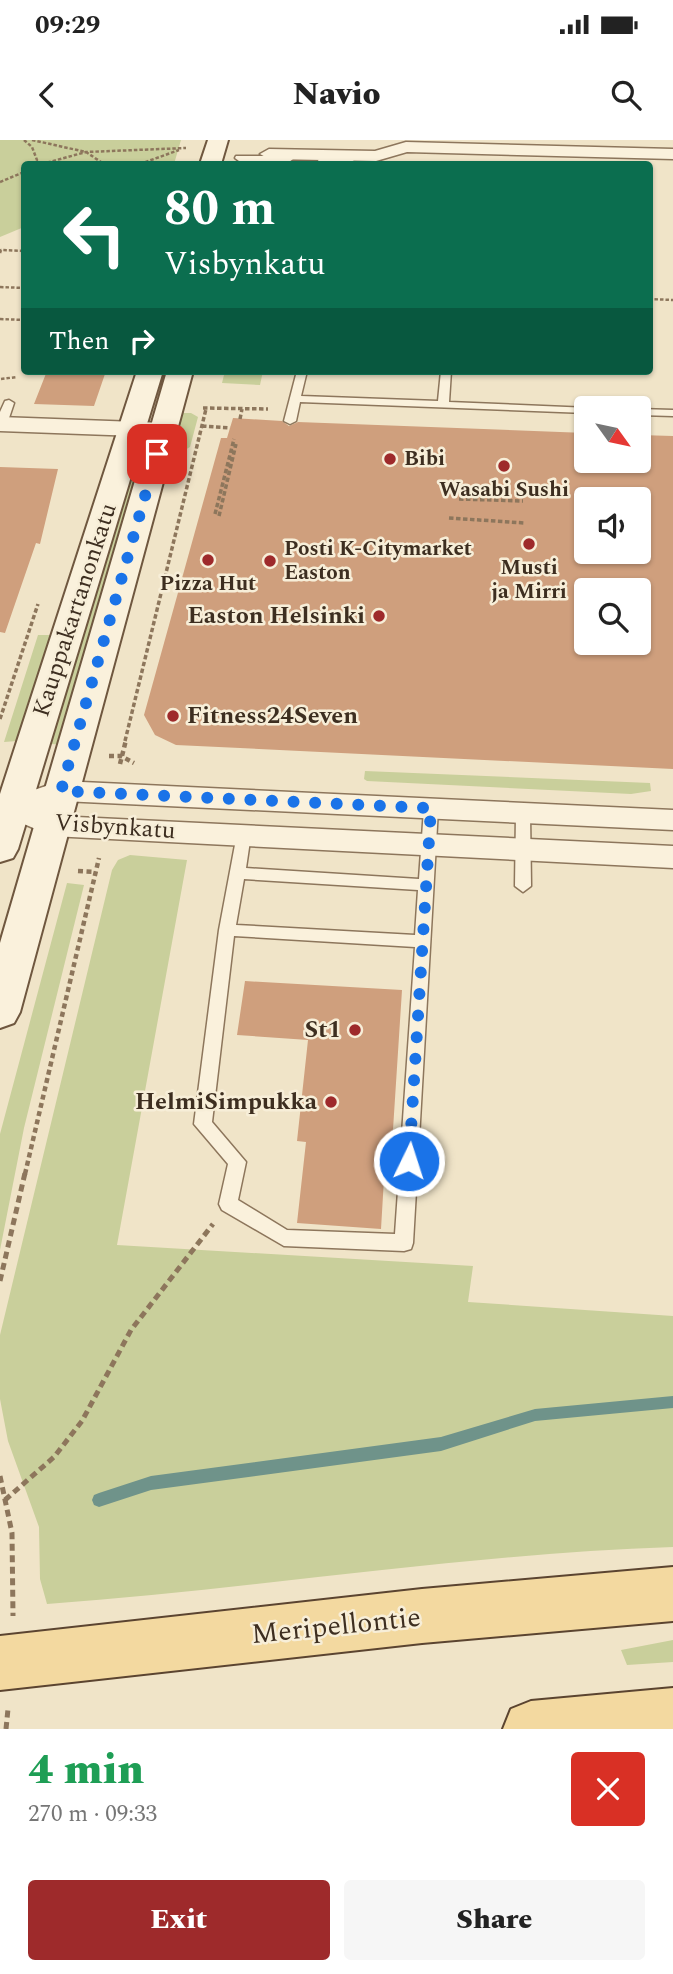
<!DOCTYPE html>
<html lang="en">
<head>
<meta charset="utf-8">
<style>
	body { margin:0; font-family:Spectral,serif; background:#f6f6f6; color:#222; height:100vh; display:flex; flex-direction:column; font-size:26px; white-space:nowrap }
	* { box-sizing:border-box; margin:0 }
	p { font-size:23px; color:#767676 }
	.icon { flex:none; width:38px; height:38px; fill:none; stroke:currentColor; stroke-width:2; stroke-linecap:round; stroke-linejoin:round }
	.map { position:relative; height:1589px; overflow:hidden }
	.sheet { display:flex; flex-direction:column; background:#fff; flex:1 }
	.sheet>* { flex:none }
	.top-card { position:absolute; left:21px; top:21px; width:632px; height:214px; border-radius:7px; box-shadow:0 2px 5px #0004; background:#0b6e4f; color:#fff; overflow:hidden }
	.needle { width:46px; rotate:123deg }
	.controls { position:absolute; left:574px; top:256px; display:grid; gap:14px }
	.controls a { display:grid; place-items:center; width:77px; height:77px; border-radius:7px; background:#fff; box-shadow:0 2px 5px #0004; font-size:35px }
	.pin { position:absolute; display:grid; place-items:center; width:60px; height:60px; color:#fff; margin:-30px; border-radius:14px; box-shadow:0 4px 10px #0006 }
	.me { position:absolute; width:77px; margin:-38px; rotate:4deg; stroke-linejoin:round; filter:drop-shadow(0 0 5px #0008) }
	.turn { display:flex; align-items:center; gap:24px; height:147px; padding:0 28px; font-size:32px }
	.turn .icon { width:91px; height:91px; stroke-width:2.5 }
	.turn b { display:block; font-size:49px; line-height:60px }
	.then { display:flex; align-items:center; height:66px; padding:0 28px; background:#0003; gap:14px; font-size:26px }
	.round { display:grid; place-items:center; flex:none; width:74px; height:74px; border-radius:7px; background:#f6f6f6 }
	.summary { display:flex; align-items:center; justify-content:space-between; height:119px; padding:0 28px }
	h1 { font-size:42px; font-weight:800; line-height:52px; color:#1e9e55 }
	.button { display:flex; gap:14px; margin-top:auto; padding:14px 28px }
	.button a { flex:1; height:80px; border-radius:7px; background:#9e2a2b; color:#fff; font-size:28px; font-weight:800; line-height:80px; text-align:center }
	.button a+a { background:#f6f6f6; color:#222 }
	.status { display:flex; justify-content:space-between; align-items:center; height:49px; padding:0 35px; background:#fff; direction:ltr }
	.status svg { height:19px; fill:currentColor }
	header { display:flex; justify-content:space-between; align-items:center; height:91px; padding:0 28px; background:#fff; font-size:32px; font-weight:800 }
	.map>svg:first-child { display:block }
	.green { fill:#c9cf9b }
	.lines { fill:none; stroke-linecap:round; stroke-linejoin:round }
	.stream { fill:#6f938a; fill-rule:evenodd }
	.building { fill:#cf9f7d; fill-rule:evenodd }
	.lane-casing { stroke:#8d765c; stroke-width:3 }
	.street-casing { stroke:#8d765c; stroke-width:3 }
	.secondary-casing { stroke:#6f573f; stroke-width:4 }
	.primary-casing { stroke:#5b4430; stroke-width:4 }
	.path-far3 { stroke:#8d765c; stroke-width:2.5; stroke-dasharray:3.5 2; stroke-linecap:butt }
	.path-far2 { stroke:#8d765c; stroke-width:3.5; stroke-dasharray:4.5 2.5; stroke-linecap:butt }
	.path-far1 { stroke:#8d765c; stroke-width:4.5; stroke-dasharray:5 3.5; stroke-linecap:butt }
	.path { stroke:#8d765c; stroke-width:5; stroke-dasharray:7 4.5; stroke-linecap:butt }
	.lane { fill:#faf1dc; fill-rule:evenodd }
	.street { fill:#faf1dc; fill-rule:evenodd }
	.secondary { fill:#faf1dc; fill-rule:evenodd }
	.primary { fill:#f3d9a0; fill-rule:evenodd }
	.route { stroke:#1a73e8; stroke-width:12; stroke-dasharray:0 21.6 }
	.poi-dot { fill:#9e2a2b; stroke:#f7eed8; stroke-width:2.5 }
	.labels { text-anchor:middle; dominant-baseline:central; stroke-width:5; stroke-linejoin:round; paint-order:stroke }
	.far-poi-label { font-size:21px; font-weight:bold; fill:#3d2e20; stroke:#f7eed8 }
	.street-label { font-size:24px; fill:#3d2e20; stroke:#f7eed8 }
	.poi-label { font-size:24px; font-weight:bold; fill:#3d2e20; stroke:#f7eed8; text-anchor:end }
	.near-street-label { font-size:28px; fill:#3d2e20; stroke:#f7eed8 }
</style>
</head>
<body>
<div class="status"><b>09:29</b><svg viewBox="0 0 49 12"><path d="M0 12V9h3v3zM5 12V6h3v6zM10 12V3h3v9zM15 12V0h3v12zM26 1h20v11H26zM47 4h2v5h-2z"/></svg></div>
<header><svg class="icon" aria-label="back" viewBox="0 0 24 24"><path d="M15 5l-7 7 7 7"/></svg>Navio<svg class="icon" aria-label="search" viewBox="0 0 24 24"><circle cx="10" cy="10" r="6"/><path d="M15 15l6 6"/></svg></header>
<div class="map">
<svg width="673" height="1589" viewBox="0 0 673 1589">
	<rect width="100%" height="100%" fill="#f0e4c8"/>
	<!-- green -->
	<path class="green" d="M 0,0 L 181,0 L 174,24 L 24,24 L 24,87 L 0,97 Z
		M 225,231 L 263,231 L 260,245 L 222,243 Z
		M 178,273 L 191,273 L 198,277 L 190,307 L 183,311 L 167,311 Z
		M 148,324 L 68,605 L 51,604 L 130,325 Z
		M 38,495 L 50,495 L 17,601 L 4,602 Z
		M 365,631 L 650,643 L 651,651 L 631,654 L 367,641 L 364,639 Z
		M 130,715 L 187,720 L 117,1105 L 473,1126 L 468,1162 L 673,1176 L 673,1407 C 464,1414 256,1449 47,1464 L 40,1439 L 39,1387 L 8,1301 L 0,1259 L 0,1195 L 112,730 L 118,720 Z
		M 67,743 L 84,745 L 24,988 L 0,1110 L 0,994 Z
		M 673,1500 L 673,1522 L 627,1525 L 621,1510 Z"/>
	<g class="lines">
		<!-- stream -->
		<path class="stream" d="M 673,1256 L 673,1268 L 535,1281 L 441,1311 L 151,1350 L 99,1367 L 94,1365 L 92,1360 L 94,1355 L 99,1353 L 151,1336 L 441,1297 L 535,1269 Z"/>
	</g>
	<!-- building -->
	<path class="building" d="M 47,231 L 106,231 L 94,266 L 34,264 Z
		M 233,278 L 282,281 L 289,286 L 298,282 L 586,293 L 586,320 L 639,320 L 639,295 L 673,296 L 673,629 L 176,605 L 155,595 L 144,575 L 221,298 L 227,298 ZM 586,359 L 639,359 L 639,411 L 586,411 ZM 586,450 L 639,450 L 639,502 L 586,502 Z
		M 0,327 L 58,329 L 40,404 L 36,403 L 5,493 L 0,492 Z
		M 245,841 L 402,850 L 392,1005 L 386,1005 L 381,1089 L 297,1083 L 306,1002 L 297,1001 L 308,900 L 237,895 Z"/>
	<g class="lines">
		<defs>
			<path id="lane" d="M 236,16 L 289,16 L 293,19 L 289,22 L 239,21 L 235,18 Z
				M 322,17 L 350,18 L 354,21 L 353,24 L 319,22 L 318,20 Z
				M 297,231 L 307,231 L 301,256 L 438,261 L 441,231 L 451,231 L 449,262 L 590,268 L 586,268 L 586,273 L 300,262 L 296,281 L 290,284 L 284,281 Z
				M 9,260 L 14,263 L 7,284 L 0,287 L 0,272 L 5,261 Z
				M 639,269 L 673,270 L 673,276 L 639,275 Z
				M 431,664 L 438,669 L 413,1103 L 411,1109 L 404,1111 L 284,1106 L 222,1070 L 219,1064 L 228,1024 L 194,984 L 219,790 L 237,694 L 244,689 L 251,694 L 246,728 L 419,739 L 424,669 ZM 244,739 L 418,750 L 415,795 L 236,785 ZM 234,796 L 415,807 L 395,1094 L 287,1090 L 238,1060 L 246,1022 L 212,982 Z
				M 523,668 L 530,673 L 531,746 L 523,752 L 515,746 L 516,673 Z"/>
			<path id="street" d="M 406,2 L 673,9 L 673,19 L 407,12 L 376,21 L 269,19 L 260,14 L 269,9 L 375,11 Z
				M 0,277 L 164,283 L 172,285 L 175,290 L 172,295 L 164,297 L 0,291 Z
				M 61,641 L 673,670 L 673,690 L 63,661 L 40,668 L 56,676 L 673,706 L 673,728 L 52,696 L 3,675 L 0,671 L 3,661 L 13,658 L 25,662 L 23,659 L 28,652 Z"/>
			<path id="secondary" d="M 208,0 L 228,0 L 221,24 L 200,24 Z
				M 137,231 L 163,231 L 18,709 L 13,718 L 0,722 L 0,654 Z
				M 167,231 L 193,231 L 20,872 L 14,883 L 0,888 L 0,803 Z"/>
			<path id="primary" d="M 673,1427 L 673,1481 L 422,1503 L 0,1550 L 0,1496 L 422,1449 Z
				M 673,1548 L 673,1589 L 503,1589 L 511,1569 L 531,1561 Z"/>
		</defs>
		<!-- lane casing -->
		<use href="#lane" class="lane-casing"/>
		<!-- street casing -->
		<use href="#street" class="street-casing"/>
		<!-- secondary casing -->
		<use href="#secondary" class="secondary-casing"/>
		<!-- primary casing -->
		<use href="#primary" class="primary-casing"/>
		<!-- path-far3 -->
		<path class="path-far3" d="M 24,0 L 32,7 L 37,20 L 34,24
			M 32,0 L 86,12 L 104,24
			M 42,24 L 86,12 L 186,8
			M 140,24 L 179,10
			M 0,42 L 24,32
			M 0,113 L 1,110 L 24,111
			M 0,147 L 24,148
			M 649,159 L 673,160
			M 0,179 L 24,180
			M 1,239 L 17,237"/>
		<!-- path-far2 -->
		<path class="path-far2" d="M 203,268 L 268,269
			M 240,279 L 242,269
			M 202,286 L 230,288
			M 459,359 L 523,361
			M 215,374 L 234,299
			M 219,376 L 236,304
			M 449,378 L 525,383
			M 0,579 L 38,464
			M 125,601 L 206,269"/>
		<!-- path-far1 -->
		<path class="path-far1" d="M 109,616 L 121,616 L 134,623
			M 120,624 L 126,600
			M 78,731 L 95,732
			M 25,1034 L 99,718"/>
		<!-- path -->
		<path class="path" d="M 0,1141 L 25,1033
			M 0,1336 L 12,1393 L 13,1476
			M 5,1360 L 54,1317 L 82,1281 L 131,1190 L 213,1084
			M 6,1589 L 8,1569"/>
		<!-- lane -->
		<use href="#lane" class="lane"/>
		<!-- street -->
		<use href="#street" class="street"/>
		<!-- secondary -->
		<use href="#secondary" class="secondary"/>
		<!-- primary -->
		<use href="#primary" class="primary"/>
	</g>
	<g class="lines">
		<!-- route -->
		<path class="route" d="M 157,314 L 61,651 L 431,668 L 409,1021"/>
	</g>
	<!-- markers -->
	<g class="poi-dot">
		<circle cx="390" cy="319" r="7"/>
		<circle cx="504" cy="326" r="7"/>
		<circle cx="529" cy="404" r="7"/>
		<circle cx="208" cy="420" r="7"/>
		<circle cx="270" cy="421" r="7"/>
		<circle cx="379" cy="476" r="7"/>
		<circle cx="173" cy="576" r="7"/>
		<circle cx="355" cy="890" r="7"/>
		<circle cx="331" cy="962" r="7"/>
	</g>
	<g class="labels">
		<!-- far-poi labels -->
		<g class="far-poi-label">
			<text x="404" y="319" text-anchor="start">Bibi</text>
			<text x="504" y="350">Wasabi Sushi</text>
			<text x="284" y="409" text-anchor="start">Posti K-Citymarket<tspan x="284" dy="24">Easton</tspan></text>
			<text x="529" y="428">Musti<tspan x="529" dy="24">ja Mirri</tspan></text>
			<text x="208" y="444">Pizza Hut</text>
		</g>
		<!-- street labels -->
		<g class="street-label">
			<text transform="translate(75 470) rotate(-72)">Kauppakartanonkatu</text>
			<text transform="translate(115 687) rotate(4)">Visbynkatu</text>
		</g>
		<!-- poi labels -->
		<g class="poi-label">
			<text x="365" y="476">Easton Helsinki</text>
			<text x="187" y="576" text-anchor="start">Fitness24Seven</text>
			<text x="341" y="890">St1</text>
			<text x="317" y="962">HelmiSimpukka</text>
		</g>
		<!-- near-street labels -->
		<g class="near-street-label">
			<text transform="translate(336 1486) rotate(-6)">Meripellontie</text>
		</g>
	</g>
</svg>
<div class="controls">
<a><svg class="needle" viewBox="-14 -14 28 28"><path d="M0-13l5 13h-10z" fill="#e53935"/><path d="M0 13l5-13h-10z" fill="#767676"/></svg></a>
<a><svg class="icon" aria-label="sound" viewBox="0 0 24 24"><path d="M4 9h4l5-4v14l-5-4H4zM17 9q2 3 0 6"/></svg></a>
<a><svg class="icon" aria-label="search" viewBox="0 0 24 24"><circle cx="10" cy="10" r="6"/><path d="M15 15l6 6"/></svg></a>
</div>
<div class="pin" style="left:157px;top:314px;background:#d93025"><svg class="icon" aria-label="arrive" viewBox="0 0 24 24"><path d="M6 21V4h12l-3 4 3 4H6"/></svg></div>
<svg class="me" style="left:409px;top:1021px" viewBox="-20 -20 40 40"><circle r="17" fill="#1a73e8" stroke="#fff" stroke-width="3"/><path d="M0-11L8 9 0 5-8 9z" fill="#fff"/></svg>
<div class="top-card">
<div class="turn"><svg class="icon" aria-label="left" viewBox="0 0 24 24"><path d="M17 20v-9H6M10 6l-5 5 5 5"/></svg><div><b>80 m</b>Visbynkatu</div></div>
<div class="then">Then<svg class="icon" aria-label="right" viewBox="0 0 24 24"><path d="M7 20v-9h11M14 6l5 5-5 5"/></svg></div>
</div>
</div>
<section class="sheet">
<div class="summary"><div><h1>4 min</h1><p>270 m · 09:33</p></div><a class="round" style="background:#d93025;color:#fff"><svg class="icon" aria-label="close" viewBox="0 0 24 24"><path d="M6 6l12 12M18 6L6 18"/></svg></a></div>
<div class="button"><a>Exit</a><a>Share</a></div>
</section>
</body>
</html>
